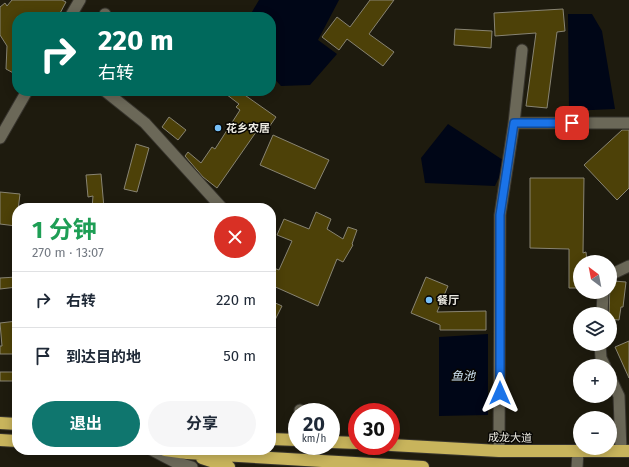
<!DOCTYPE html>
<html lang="zh">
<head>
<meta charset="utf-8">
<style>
	body { margin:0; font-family:"Fira Sans","Noto Sans SC",sans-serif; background:#f6f6f7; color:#1f2937; height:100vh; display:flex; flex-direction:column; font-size:15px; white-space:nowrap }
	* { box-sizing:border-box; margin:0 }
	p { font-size:13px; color:#747a83 }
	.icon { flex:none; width:22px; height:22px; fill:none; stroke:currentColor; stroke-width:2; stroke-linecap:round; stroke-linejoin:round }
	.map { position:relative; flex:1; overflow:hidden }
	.panel { position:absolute; left:12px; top:203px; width:264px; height:252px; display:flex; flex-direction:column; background:#fff; border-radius:16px; box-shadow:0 2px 10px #0003 }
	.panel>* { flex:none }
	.top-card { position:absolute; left:12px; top:12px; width:264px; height:84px; border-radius:16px; box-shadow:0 2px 10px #0003; background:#00695c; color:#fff; overflow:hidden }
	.needle { width:26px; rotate:328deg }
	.fabs { position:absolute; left:573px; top:255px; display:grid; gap:8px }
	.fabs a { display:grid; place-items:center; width:44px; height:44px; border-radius:50%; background:#fff; box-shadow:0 2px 10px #0003; font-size:20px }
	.speed { position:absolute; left:288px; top:403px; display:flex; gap:8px; font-size:20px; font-weight:700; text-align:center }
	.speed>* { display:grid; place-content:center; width:52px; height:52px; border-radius:50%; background:#fff; box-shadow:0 2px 10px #0003; line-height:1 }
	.speed small { font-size:10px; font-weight:400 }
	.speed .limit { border:6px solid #d22; background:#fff; color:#111 }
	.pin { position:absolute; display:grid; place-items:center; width:34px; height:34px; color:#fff; margin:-17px; border-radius:8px; box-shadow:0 2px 6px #0006 }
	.me { position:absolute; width:44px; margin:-22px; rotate:0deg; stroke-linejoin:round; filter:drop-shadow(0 0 3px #0008) }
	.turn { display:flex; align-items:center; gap:14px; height:84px; padding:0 20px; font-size:18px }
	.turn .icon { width:52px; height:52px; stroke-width:2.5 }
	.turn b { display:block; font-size:28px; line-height:34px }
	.round { display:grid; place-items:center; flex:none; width:42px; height:42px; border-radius:21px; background:#f6f6f7 }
	.summary { display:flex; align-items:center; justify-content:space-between; height:68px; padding:0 20px }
	h1 { font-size:24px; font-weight:700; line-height:30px; color:#1e9e55 }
	.button { display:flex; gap:8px; margin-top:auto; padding:8px 20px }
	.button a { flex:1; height:46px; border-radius:24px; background:#0f766e; color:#fff; font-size:16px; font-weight:700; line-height:46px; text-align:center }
	.button a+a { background:#f6f6f7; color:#1f2937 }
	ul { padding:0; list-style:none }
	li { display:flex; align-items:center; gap:12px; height:56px; padding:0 20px; border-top:1px solid #e0e1e3 }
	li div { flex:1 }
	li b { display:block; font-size:15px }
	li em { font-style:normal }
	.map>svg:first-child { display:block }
	.water { fill:#000617 }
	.building { fill:#4d4108; stroke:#888473 }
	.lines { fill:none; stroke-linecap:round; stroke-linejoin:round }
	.minor-casing { stroke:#37342d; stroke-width:13 }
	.highway-casing { stroke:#37342d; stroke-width:14 }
	.minor { stroke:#6b6858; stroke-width:11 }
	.highway { stroke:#c8b45c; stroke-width:12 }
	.route-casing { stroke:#114b97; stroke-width:10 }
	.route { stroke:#1a73e8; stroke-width:7 }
	.poi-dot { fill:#77c0f7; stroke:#070603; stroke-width:1.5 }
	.labels { text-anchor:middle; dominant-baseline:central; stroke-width:3; stroke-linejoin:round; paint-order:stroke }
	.poi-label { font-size:11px; font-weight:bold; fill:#eeece3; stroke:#070603; text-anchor:start }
	.street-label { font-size:11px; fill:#eeece3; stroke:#070603 }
	.water-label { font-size:12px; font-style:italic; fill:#cce0f0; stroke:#070603 }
</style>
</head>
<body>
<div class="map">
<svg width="629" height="467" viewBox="0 0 629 467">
	<rect width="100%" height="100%" fill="#1e1b0e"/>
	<!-- water -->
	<path class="water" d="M 259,0 L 339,0 L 318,40 L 337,54 L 310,85 L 281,86 L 271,75 L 271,17 L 249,17 Z
		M 568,14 L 592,14 L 602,31 L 615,109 L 569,111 Z
		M 448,124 L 506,162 L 495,186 L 425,183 L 421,158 Z
		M 488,334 L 488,415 L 439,416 L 439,337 Z"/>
	<!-- building -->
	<path class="building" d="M 12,0 L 62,0 L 66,2 L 58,17 L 17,17 L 17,75 L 6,69 L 7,46 L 0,35 L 0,7 L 5,3 L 7,6 Z
		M 370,0 L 394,0 L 369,34 L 394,52 L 383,66 L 347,39 L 339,50 L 322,37 L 337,17 L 350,27 Z
		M 563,9 L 565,31 L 557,32 L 547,108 L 526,106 L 536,33 L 495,36 L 494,13 Z
		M 455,29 L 492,31 L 491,48 L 454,45 Z
		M 222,91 L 239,91 L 276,117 L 267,130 L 261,125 L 217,188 L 203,177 L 185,156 L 188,152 L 201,163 L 212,147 L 215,149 L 240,110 L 236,107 L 239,104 Z
		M 169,117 L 186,130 L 178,140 L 162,127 Z
		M 622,130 L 629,130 L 629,188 L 617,200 L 584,165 Z
		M 273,135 L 329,160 L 315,189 L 260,165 Z
		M 136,144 L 149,148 L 137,192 L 124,189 Z
		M 101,174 L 104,208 L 92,208 L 93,196 L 88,197 L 86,175 Z
		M 530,178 L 584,178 L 583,253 L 586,252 L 587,262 L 580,262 L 580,288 L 569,288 L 569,249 L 530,248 Z
		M 0,192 L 20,194 L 16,226 L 0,224 Z
		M 316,212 L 331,219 L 327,229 L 343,239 L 348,227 L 357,230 L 352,244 L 353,245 L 343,262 L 337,259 L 318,306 L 271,285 L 271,267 L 279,270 L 292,241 L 277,235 L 284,219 L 309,229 Z
		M 17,277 L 17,287 L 0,289 L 0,278 Z
		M 426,277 L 448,286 L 437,312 L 486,311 L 486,330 L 440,330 L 440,325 L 411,313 Z
		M 614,281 L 626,282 L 623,307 L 621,307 L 619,320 L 610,319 L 609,314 L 610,282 Z
		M 271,301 L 282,306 L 271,328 Z
		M 17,321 L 17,354 L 0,354 L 0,346 L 2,346 L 0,323 Z
		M 629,341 L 629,378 L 615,347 Z
		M 0,372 L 17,372 L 17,381 L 0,381 Z"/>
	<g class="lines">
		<defs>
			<path id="minor" d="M 70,17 L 80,0
				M 104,17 L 105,14
				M 105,91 L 145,123 L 222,208
				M 514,123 L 522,50
				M 0,138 L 27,91
				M 610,275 L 629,266
				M 602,314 L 603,292
				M 600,344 L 601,358 L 605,366
				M 610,377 L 619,396 L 621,451
				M 300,412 L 300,410
				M 152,450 L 175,462 L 192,467
				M 499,451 L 500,215 L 514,123 L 629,123
				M 577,467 L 578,452"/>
			<path id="highway" d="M 0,423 L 17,424
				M 271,439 L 297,440
				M 0,440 L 17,441
				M 331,442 L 357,443
				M 391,445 L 499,451 L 629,451
				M 165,450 L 187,453 L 423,467
				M 202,458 L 229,467"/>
		</defs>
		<!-- minor casing -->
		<use href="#minor" class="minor-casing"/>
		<!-- highway casing -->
		<use href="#highway" class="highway-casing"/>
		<!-- minor -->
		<use href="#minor" class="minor"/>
		<!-- highway -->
		<use href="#highway" class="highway"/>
	</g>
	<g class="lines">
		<defs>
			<path id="route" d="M 500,393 L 500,215 L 514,123 L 572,123"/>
		</defs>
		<!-- route casing -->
		<use href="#route" class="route-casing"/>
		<!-- route -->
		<use href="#route" class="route"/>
	</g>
	<!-- markers -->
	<g class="poi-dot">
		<circle cx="218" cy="128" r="4"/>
		<circle cx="429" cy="300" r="4"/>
	</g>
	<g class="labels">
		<!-- poi labels -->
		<g class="poi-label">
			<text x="226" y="128">花乡农居</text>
			<text x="437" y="300">餐厅</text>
		</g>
		<!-- street labels -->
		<g class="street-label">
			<text transform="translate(510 438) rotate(1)">成龙大道</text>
		</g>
		<!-- water labels -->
		<g class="water-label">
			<text x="463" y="376">鱼池</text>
		</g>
	</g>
</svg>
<div class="fabs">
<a><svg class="needle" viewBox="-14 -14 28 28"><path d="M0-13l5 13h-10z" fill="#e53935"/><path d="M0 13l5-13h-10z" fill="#747a83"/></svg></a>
<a><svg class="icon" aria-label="layers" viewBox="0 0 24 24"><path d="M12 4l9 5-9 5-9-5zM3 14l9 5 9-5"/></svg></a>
<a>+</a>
<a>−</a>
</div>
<div class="speed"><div>20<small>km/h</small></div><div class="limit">30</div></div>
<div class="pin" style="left:572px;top:123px;background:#d93025"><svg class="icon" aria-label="arrive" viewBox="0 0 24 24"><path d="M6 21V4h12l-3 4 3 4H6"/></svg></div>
<svg class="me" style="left:500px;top:393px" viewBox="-20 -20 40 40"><path d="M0-17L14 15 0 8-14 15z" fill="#1a73e8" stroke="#fff" stroke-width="4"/></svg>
<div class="top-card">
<div class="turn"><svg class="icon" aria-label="right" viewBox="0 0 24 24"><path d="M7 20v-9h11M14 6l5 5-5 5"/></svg><div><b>220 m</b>右转</div></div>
</div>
<section class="panel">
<div class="summary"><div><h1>1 分钟</h1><p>270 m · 13:07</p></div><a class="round" style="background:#d93025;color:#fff"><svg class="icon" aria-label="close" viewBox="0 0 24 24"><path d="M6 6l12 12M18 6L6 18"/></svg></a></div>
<ul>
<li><svg class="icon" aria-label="right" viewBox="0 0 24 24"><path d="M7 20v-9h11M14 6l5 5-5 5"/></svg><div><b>右转</b></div><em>220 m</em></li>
<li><svg class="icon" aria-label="arrive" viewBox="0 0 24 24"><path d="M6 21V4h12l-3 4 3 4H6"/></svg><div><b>到达目的地</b></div><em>50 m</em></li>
</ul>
<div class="button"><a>退出</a><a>分享</a></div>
</section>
</div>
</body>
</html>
